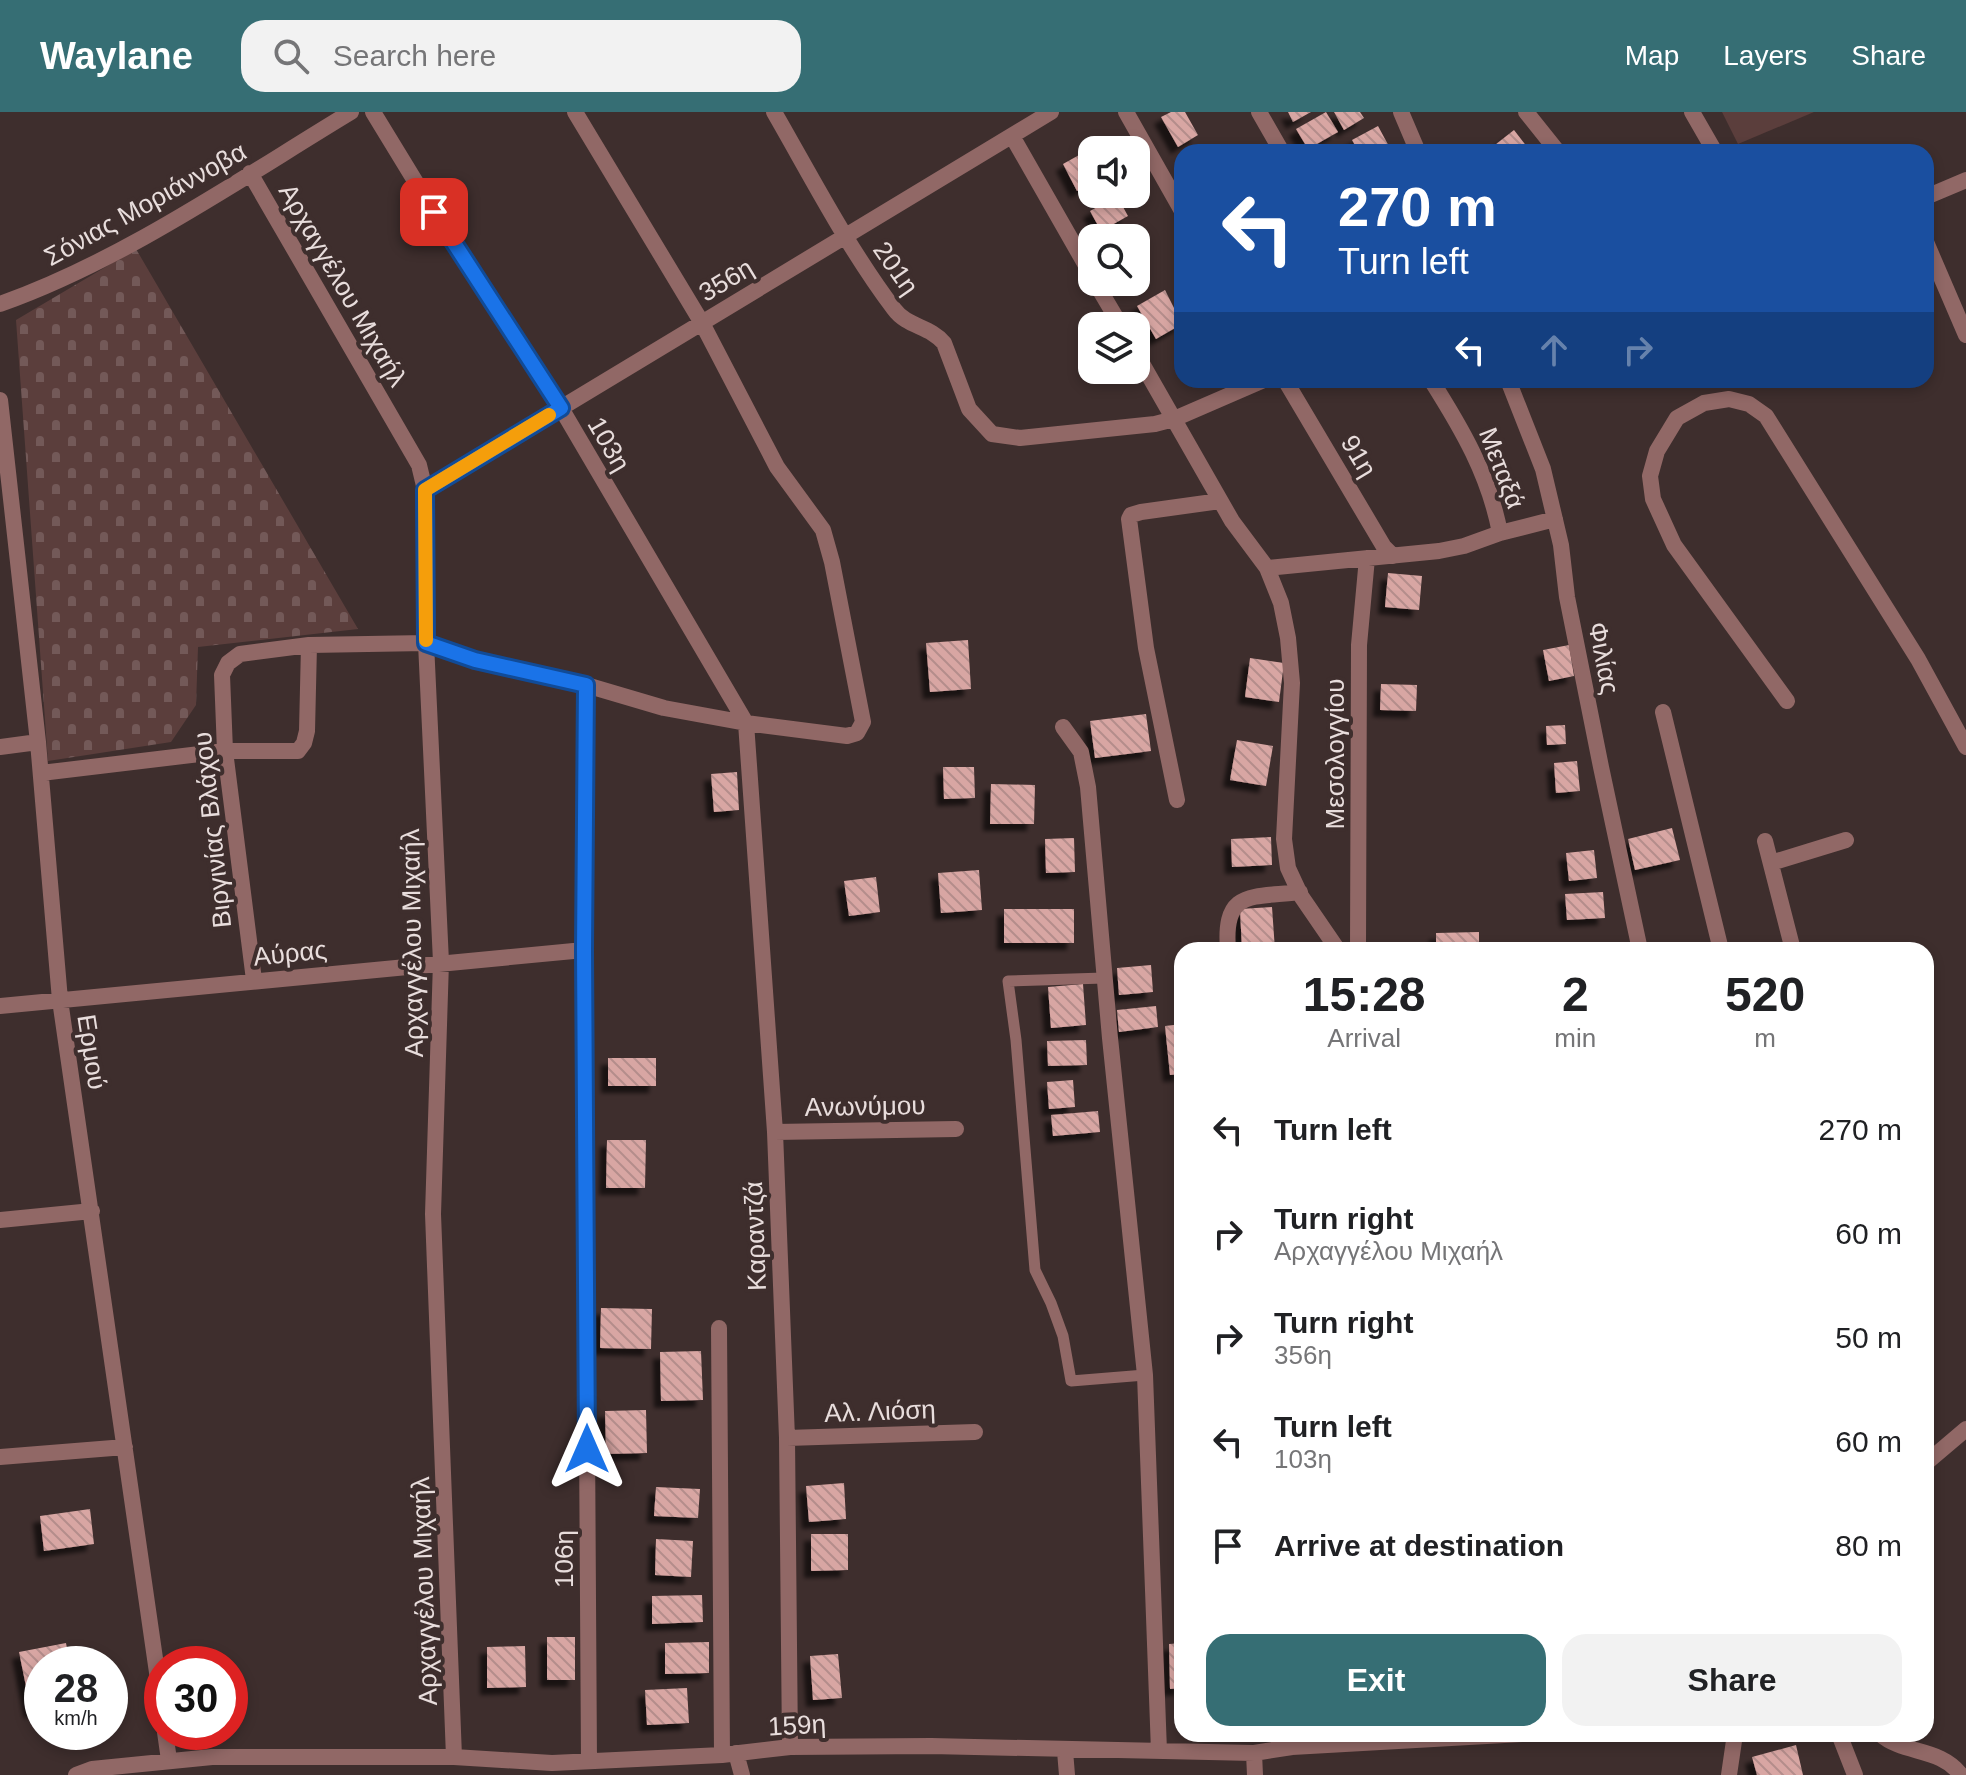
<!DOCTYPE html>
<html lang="en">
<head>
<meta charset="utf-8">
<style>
	body { margin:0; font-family:Arial,sans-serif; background:#f2f2f2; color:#202124; height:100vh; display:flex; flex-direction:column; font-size:30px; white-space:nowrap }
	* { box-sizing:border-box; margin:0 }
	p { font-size:26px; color:#757577 }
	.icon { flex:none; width:44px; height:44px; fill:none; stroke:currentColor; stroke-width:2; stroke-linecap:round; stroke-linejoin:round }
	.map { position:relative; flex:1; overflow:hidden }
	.panel { position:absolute; left:1174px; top:830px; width:760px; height:800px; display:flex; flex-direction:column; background:#fff; border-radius:24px; box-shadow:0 4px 12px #0003 }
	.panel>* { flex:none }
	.top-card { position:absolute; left:1174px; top:32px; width:760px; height:244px; border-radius:24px; box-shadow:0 4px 12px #0003; background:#1a4fa0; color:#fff; overflow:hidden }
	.controls { position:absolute; left:1078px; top:24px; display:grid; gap:16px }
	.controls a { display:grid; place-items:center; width:72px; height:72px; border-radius:16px; background:#fff; box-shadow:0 4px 12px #0003; font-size:40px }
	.speed { position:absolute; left:24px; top:1534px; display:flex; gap:16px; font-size:40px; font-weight:700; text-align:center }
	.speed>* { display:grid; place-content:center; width:104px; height:104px; border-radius:50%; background:#fff; box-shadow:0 4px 12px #0003; line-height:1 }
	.speed small { font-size:20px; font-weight:400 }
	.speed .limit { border:12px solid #d22; background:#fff; color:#111 }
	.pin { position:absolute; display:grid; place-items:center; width:68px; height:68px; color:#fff; margin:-34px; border-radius:16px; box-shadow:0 4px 12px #0006 }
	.me { position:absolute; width:88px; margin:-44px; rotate:0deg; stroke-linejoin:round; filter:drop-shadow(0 0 6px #0008) }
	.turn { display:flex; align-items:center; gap:28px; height:168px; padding:0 32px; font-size:36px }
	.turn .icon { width:104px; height:104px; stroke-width:2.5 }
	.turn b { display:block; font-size:56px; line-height:68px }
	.lanes { display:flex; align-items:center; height:76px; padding:0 32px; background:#0003; justify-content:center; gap:40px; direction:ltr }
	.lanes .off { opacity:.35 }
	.eta { display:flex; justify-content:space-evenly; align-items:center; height:136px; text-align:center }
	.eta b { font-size:48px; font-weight:700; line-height:56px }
	.button { display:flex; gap:16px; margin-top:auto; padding:16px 32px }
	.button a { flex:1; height:92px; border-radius:24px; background:#366e74; color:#fff; font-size:32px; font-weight:700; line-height:92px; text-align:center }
	.button a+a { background:#f2f2f2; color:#202124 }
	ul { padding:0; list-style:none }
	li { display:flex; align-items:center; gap:24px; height:104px; padding:0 32px }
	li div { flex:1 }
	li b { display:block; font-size:30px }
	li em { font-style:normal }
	header { display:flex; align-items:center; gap:48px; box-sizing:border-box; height:112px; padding:0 40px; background:#366e74; color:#fff }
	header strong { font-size:38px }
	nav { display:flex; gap:44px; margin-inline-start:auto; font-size:28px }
	.search { width:560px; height:72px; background:#f2f2f2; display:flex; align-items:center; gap:20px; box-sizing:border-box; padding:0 28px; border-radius:24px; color:#757577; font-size:30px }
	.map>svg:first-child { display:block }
	.green { fill:#5b3e3c }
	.cemetery { fill:url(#cemetery-stones) }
	.building { fill:url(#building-back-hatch); filter:url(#shadow) }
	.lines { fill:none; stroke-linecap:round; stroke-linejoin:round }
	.lane { stroke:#916866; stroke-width:11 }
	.street { stroke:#916866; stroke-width:16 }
	.route-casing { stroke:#114b97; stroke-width:20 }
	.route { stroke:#1a73e8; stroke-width:14 }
	.slow { stroke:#f59e0b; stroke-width:14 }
	.labels { text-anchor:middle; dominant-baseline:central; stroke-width:8; stroke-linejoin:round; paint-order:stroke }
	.street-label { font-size:26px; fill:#e8dddc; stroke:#3e2e2d }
</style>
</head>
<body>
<header>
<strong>Waylane</strong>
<div class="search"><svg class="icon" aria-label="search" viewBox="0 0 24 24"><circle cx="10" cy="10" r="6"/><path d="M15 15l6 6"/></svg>Search here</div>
<nav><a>Map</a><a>Layers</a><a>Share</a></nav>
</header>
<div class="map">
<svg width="1966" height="1663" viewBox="0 0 1966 1663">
	<defs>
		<pattern id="cemetery-stones" width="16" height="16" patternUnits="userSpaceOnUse" patternTransform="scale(2)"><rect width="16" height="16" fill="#5b3e3c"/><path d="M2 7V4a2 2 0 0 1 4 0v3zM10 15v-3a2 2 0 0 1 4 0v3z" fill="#735958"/></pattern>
		<pattern id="building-back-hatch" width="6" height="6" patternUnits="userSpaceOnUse" patternTransform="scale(2)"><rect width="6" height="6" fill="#d8a6a3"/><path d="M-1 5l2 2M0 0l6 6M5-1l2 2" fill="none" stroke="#b48d8b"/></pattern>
		<filter id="shadow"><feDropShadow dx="-7" dy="7" stdDeviation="2" flood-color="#0009"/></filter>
	</defs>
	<rect width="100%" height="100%" fill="#3e2e2d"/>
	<!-- green -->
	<path class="green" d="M 1722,0 L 1814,0 L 1738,32 Z"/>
	<!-- cemetery -->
	<path class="cemetery" d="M 136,137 L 358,517 L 198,535 L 196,593 L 171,630 L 48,649 L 16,208 Z"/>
	<!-- building -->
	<path class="building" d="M 1171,0 L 1185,0 L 1198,23 L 1178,35 L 1161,5 Z
		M 1288,0 L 1311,0 L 1293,10 Z
		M 1326,0 L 1338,20 L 1308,37 L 1296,17 Z
		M 1334,0 L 1360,0 L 1364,6 L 1344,18 Z
		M 1378,14 L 1391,38 L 1386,40 L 1359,40 L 1352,28 Z
		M 1514,18 L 1531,40 L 1486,40 Z
		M 1106,28 L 1112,38 L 1092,38 L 1092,71 L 1077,79 L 1063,52 Z
		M 1117,84 L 1128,104 L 1101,119 L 1090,99 Z
		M 1165,178 L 1182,212 L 1156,227 L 1137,194 Z
		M 1388,461 L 1422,464 L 1419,498 L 1385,495 Z
		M 968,528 L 971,577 L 930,580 L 926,531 Z
		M 1569,533 L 1574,564 L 1549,569 L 1543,538 Z
		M 1250,546 L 1284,551 L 1279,590 L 1245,585 Z
		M 1381,572 L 1417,573 L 1416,599 L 1380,598 Z
		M 1146,602 L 1151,639 L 1095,646 L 1090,609 Z
		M 1565,613 L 1566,632 L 1547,633 L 1546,614 Z
		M 1237,628 L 1273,634 L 1266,674 L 1230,668 Z
		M 1577,649 L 1580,679 L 1556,681 L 1554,651 Z
		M 943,655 L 974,655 L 975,686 L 944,687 Z
		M 737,660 L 739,698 L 714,700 L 711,662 Z
		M 991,672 L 1035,673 L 1034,712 L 990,712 Z
		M 1672,716 L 1680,748 L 1635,758 L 1628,727 Z
		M 1271,725 L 1272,753 L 1232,755 L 1231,727 Z
		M 1074,726 L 1075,760 L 1046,761 L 1045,727 Z
		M 1594,738 L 1597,766 L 1569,769 L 1566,741 Z
		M 979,758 L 982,798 L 941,801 L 938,761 Z
		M 876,765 L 880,800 L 849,804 L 844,769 Z
		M 1603,780 L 1605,806 L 1567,808 L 1565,782 Z
		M 1272,795 L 1275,838 L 1242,838 L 1240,797 Z
		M 1004,797 L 1074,797 L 1074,831 L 1004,831 Z
		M 1479,820 L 1479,838 L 1436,838 L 1436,821 Z
		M 1151,853 L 1153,880 L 1119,883 L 1117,856 Z
		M 1083,872 L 1086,913 L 1051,916 L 1048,875 Z
		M 1156,894 L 1158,915 L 1119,920 L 1117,898 Z
		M 1182,912 L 1182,962 L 1170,963 L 1165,914 Z
		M 1086,928 L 1087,953 L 1048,954 L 1047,929 Z
		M 608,946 L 656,946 L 656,974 L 608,974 Z
		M 1073,968 L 1075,995 L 1049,997 L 1047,970 Z
		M 1098,999 L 1100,1020 L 1053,1024 L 1051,1003 Z
		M 607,1028 L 646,1028 L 645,1076 L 606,1076 Z
		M 601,1196 L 652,1197 L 651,1237 L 600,1236 Z
		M 701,1239 L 703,1288 L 661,1289 L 660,1240 Z
		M 646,1298 L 647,1341 L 606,1342 L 605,1299 Z
		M 844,1371 L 846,1407 L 809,1410 L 806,1374 Z
		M 656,1375 L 700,1377 L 698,1406 L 654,1404 Z
		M 90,1397 L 94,1432 L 44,1439 L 40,1404 Z
		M 811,1422 L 848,1422 L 848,1458 L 811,1459 Z
		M 656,1427 L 693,1429 L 691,1465 L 655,1463 Z
		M 702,1483 L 703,1510 L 652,1512 L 652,1484 Z
		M 547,1525 L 575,1525 L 575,1568 L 547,1568 Z
		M 709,1530 L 709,1561 L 665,1562 L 665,1531 Z
		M 66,1531 L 70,1552 L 42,1552 L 42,1597 L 31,1599 L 19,1540 Z
		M 1182,1531 L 1182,1576 L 1170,1577 L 1169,1532 Z
		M 525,1534 L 526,1575 L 487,1576 L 487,1535 Z
		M 838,1542 L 842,1586 L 813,1588 L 810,1544 Z
		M 687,1576 L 689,1611 L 647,1613 L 645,1578 Z
		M 1796,1633 L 1803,1663 L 1757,1663 L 1752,1645 Z"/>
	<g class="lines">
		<!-- lane -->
		<path class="lane" d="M 1104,866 L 1008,869 L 1016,928 L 1035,1158 L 1051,1191 L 1063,1224 L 1071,1269 L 1145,1263"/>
		<!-- street -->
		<path class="street" d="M 373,0 L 434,100 L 561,296 L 746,611 L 775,1020 L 787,1326 L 790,1635
			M 774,0 C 812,66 848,136 894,197 C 907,215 930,214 944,231 L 969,297 L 992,322 L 1020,326 L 1155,312 L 1174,307 L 1264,268
			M 1126,0 L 1182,99
			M 1259,0 L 1282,40
			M 1401,0 L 1418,40
			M 1526,0 L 1558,40
			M 1692,0 L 1715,40
			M 1012,24 L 1092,164
			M 250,61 L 419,353 L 425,378 L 426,531 L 441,850 L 433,1102 L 454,1645
			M 1926,85 L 1966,68
			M 1926,130 L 1966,223
			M 1095,170 L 1121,214
			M 0,192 C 122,149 240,67 351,0
			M 1136,241 L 1232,409 L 1267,456 L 1281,491 L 1288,526 L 1292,571 L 1284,727 L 1288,756 L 1301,784 L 1338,838
			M 1285,268 L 1384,435 L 1393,444
			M 1431,268 C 1462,317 1489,363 1500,421
			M 1508,268 L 1543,357 L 1561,433 L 1567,485 L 1601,655 L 1640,838
			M 0,288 L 38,630 L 60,888 L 162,1595
			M 425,378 L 1051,0
			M 1267,456 L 1439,439 L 1464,434 L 1500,421 L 1555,407
			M 586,573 L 584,838 L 589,1649
			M 1787,589 L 1674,433 L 1653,387 L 1650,364 L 1657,339 L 1677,306 L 1704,291 L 1729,287 L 1749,292 L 1766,304 L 1918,547 L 1966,635
			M 1663,600 L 1721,838
			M 1063,615 L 1081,640 L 1088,675 L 1110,926 L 1145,1263 L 1159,1639
			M 0,635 L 38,630
			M 41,661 L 225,639 L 298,639 L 304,631 L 307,619 L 309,533
			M 1177,688 L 1146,536 L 1129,407 L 1131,403 L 1141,400 L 1220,389
			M 1765,729 L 1793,838
			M 1771,751 L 1846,728
			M 1228,838 C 1223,777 1251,786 1300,780
			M 1358,838 L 1359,533 L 1367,446
			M 254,868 L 225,639 L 222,563 L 228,551 L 240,542 L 309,533 L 426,531 L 475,548 L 586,573 L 664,596 L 746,611 L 847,624 L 857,621 L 863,610 L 832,450 L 823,418 L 777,355 L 702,211 L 575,0
			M 0,894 L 584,838
			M 775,1020 L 956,1017
			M 0,1108 L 92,1099
			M 719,1216 L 722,1643
			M 787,1326 L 975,1320
			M 0,1345 L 125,1335
			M 1926,1351 L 1966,1317
			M 165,1620 L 169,1648
			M 1839,1622 L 1855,1663
			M 1880,1622 C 1904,1643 1940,1635 1961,1663
			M 1065,1639 L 1067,1663
			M 736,1641 L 742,1663
			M 1254,1641 L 1255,1663
			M 76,1663 L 92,1657 L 212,1645 L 454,1645 L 552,1651 L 722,1643 L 790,1635 L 931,1634 L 1254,1641 L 1292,1635 L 1522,1622
			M 1729,1663 L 1735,1622"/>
	</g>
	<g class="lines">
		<defs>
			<path id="route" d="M 434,100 L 561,296 L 425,378 L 426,531 L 475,548 L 586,573 L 584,838 L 587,1337"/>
		</defs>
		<!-- route casing -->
		<use href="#route" class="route-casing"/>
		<!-- route -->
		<use href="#route" class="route"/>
		<!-- slow -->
		<path class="slow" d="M 426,528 L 425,378 L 549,303"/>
	</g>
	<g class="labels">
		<!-- street labels -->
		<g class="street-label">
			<text transform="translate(145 92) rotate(-29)">Σόνιας Μοριάννοβα</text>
			<text transform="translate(896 156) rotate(55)">201η</text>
			<text transform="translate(726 168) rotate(-31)">356η</text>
			<text transform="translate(343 173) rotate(60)">Αρχαγγέλου Μιχαήλ</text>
			<text transform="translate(609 332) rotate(60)">103η</text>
			<text transform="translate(1359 344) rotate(59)">91η</text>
			<text transform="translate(1502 356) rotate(69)">Μεταξά</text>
			<text transform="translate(1604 546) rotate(79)">Φιλίας</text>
			<text transform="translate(1335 642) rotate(-90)">Μεσολογγίου</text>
			<text transform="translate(212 718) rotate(-96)">Βιργινίας Βλάχου</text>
			<text transform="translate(412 831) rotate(-91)">Αρχαγγέλου Μιχαήλ</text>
			<text transform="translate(290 841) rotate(-6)">Αύρας</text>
			<text transform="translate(92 940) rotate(81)">Ερμού</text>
			<text transform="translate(865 994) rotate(-1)">Ανωνύμου</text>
			<text transform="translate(755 1124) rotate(-92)">Καραντζά</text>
			<text transform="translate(880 1299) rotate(-2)">Αλ. Λιόση</text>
			<text transform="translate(564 1447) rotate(-90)">106η</text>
			<text transform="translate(424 1479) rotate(-92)">Αρχαγγέλου Μιχαήλ</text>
			<text transform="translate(797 1613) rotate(-3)">159η</text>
		</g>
	</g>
</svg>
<div class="controls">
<a><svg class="icon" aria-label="sound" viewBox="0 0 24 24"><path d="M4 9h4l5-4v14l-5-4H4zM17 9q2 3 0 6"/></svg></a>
<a><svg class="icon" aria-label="search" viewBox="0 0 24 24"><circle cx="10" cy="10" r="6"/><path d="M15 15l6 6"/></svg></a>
<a><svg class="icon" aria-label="layers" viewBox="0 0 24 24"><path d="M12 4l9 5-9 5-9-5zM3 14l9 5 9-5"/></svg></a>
</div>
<div class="speed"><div>28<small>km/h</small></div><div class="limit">30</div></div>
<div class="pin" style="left:434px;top:100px;background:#d93025"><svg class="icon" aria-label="arrive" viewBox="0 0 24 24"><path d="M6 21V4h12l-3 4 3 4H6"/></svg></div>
<svg class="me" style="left:587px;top:1337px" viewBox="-20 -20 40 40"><path d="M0-17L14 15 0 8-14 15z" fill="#1a73e8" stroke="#fff" stroke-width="4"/></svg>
<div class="top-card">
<div class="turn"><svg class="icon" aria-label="left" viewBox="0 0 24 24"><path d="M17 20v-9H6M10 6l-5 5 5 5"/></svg><div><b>270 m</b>Turn left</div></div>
<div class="lanes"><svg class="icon" aria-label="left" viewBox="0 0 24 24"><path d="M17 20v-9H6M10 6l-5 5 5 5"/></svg><svg class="icon off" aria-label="ahead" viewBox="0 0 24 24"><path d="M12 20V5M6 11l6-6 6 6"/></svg><svg class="icon off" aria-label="right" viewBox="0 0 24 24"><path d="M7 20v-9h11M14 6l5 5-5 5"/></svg></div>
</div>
<section class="panel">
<div class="eta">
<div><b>15:28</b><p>Arrival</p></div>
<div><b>2</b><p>min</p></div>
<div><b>520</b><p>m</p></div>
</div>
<ul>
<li><svg class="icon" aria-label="left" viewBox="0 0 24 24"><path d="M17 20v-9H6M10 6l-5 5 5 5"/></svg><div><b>Turn left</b></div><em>270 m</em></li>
<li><svg class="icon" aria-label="right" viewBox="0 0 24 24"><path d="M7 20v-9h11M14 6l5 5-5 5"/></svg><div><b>Turn right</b><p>Αρχαγγέλου Μιχαήλ</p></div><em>60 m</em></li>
<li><svg class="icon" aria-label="right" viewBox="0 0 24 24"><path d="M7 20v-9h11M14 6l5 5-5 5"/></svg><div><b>Turn right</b><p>356η</p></div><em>50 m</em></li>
<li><svg class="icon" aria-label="left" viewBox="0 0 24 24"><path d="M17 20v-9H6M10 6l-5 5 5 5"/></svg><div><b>Turn left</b><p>103η</p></div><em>60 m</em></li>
<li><svg class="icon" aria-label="arrive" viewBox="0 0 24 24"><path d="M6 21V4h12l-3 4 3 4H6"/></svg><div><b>Arrive at destination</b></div><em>80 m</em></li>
</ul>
<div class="button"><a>Exit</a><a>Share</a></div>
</section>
</div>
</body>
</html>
